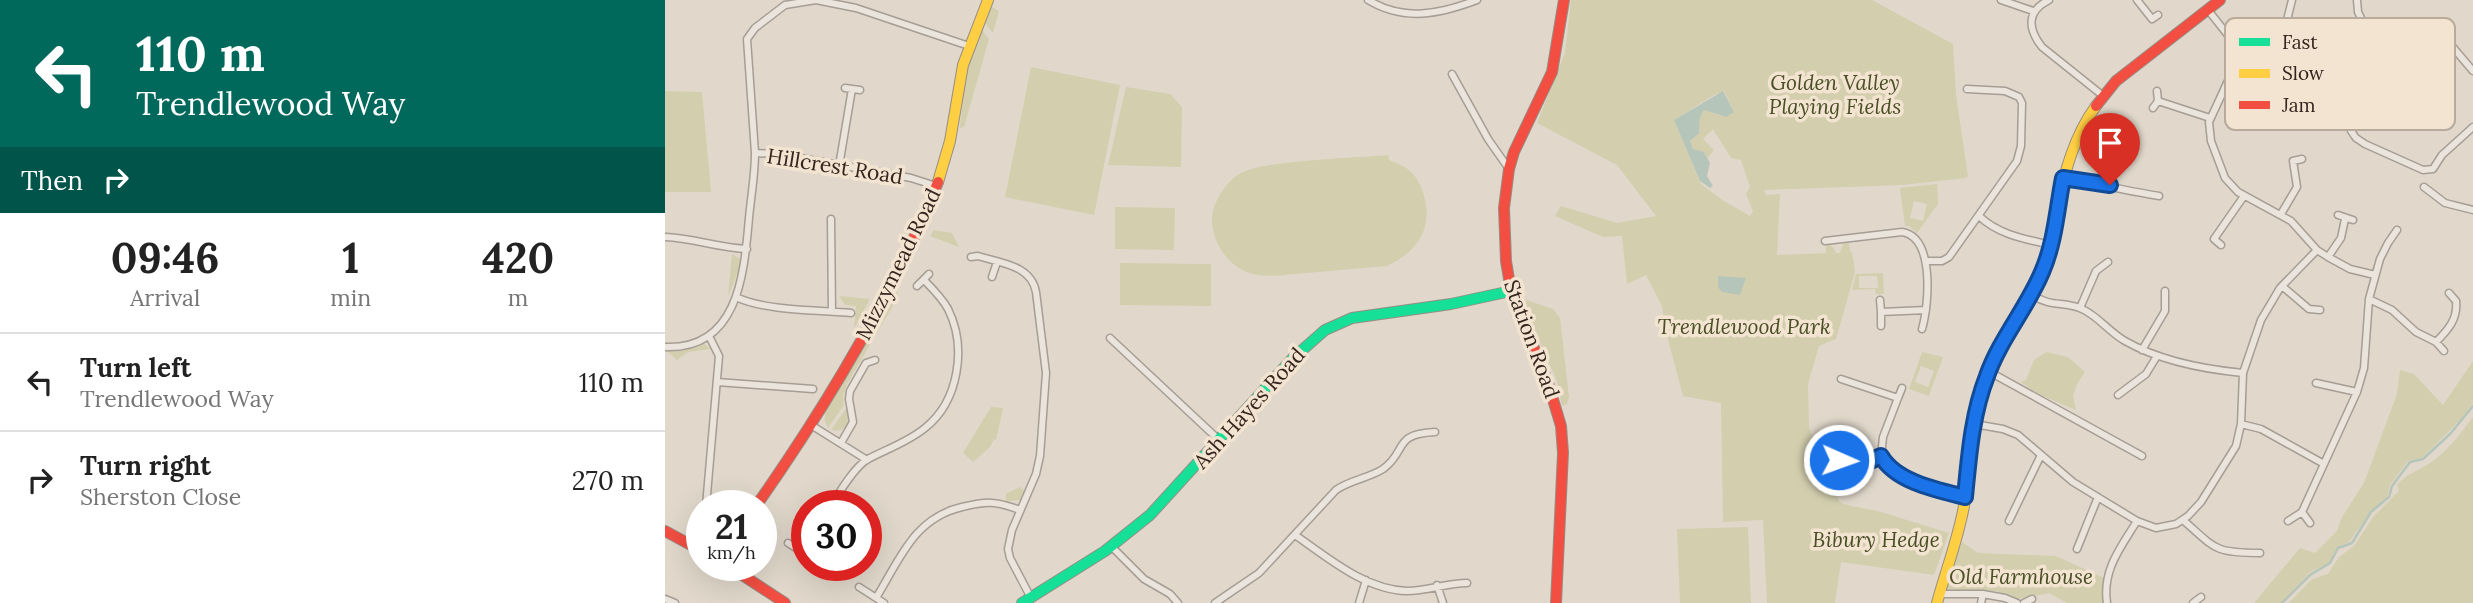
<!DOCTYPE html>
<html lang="en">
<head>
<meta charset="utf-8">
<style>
	body { margin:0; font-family:Lora,serif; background:#f6f6f6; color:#222; height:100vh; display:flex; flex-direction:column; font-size:26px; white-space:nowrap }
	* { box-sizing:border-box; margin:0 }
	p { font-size:23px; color:#767676 }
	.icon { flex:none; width:38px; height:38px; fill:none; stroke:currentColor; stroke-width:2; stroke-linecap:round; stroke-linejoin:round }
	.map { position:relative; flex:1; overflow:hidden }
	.sheet { display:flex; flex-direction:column; background:#fff; width:665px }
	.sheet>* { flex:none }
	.banner { background:#00695c; color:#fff; overflow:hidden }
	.speed { position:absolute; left:21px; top:490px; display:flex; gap:14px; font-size:35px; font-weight:700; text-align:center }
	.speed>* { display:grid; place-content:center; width:91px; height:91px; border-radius:50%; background:#fff; box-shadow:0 7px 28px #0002; line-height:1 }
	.speed small { font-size:18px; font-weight:400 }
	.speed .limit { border:10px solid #d22; background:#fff; color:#111 }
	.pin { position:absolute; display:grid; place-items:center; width:60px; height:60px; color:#fff; margin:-72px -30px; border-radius:50% 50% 50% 0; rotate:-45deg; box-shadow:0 0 7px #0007 }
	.pin .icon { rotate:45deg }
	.me { position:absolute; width:77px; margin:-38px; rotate:92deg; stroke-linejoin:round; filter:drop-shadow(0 0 5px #0008) }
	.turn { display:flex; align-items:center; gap:24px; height:147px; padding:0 21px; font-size:32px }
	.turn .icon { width:91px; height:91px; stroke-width:2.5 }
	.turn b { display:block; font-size:49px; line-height:60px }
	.then { display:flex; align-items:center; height:66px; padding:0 21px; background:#0003; gap:14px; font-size:26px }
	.eta { display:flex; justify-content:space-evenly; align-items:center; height:119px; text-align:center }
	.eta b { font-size:42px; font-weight:700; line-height:49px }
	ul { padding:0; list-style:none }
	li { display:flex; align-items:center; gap:21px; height:98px; padding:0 21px; border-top:2px solid #e0e0e0 }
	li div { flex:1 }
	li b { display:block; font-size:26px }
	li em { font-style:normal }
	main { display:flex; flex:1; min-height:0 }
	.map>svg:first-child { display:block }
	.green { fill:#d3ceae; fill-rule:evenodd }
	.water { fill:#b6c5ba }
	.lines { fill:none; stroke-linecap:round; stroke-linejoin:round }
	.stream { stroke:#b6c5ba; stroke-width:2.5 }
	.street-casing { stroke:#a69d94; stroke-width:9 }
	.fast-casing { stroke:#968d85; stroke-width:12 }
	.slow-casing { stroke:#968d85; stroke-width:12 }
	.jam-casing { stroke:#968d85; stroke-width:12 }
	.street { stroke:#eae4dc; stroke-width:6 }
	.fast { stroke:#16e098; stroke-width:10 }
	.slow { stroke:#ffcf43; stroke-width:10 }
	.jam { stroke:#f24e42; stroke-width:10 }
	.route-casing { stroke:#114b97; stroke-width:18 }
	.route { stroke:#1a73e8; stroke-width:12 }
	.labels { text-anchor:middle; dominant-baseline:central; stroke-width:7; stroke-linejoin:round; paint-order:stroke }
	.park-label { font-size:21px; font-style:italic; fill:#4a4f26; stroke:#f2e4d1 }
	.street-label { font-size:21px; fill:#34251e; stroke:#f2e4d1 }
	.key { fill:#f2e4d1; stroke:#b9ab9b; stroke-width:2 }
	.key-label { font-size:19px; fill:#34251e }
</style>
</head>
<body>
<main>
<section class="sheet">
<div class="banner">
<div class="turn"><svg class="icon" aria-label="left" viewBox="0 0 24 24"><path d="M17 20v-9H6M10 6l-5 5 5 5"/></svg><div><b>110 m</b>Trendlewood Way</div></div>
<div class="then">Then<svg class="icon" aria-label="right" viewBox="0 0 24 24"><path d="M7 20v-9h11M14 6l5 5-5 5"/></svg></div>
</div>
<div class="eta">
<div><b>09:46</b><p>Arrival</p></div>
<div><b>1</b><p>min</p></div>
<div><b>420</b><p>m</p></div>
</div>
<ul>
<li><svg class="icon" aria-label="left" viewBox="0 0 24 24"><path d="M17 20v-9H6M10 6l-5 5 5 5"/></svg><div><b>Turn left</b><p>Trendlewood Way</p></div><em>110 m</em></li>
<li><svg class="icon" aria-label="right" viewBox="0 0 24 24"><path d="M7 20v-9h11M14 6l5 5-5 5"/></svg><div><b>Turn right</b><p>Sherston Close</p></div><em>270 m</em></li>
</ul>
</section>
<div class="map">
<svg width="1808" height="603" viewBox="0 0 1808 603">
	<rect width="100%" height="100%" fill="#e1d8cb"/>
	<!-- green -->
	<path class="green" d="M 906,0 L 1207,0 L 1288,44 L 1291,95 L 1303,176 L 1301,178 L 1237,185 L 1099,190 L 1101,195 L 1115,194 L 1112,255 L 1161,253 L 1161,244 C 1166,244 1169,248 1171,253 L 1175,253 L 1178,244 L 1184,242 L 1185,252 L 1187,252 L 1190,272 L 1171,339 L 1154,346 L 1143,384 L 1144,428 L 1174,501 L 1178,504 L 1216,512 L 1284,533 L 1269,575 L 1176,562 L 1170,603 L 1102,603 L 1098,520 L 1058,522 L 1056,403 L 1018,396 L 1002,336 L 997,306 L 981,275 L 962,284 L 957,236 L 938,237 L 890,216 L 896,206 L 952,223 L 991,216 L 952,165 L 872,123 L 900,53 ZM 1059,91 L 1069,112 L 1060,117 L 1039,110 L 1035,117 L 1034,133 L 1026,139 L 1025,144 L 1030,151 L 1039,152 L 1043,158 L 1049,150 L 1038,139 L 1048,129 L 1066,158 L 1076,160 L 1085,187 L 1081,194 L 1088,211 L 1085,216 L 1059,201 L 1036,184 L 1009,120 L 1047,96 Z
		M 327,7 L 334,11 L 328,33 L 319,22 L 320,16 L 323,16 Z
		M 316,29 L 324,39 L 299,127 L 295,128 L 300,78 Z
		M 366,67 L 455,85 L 429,215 L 340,197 Z
		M 461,87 L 505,94 L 517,107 L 516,167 L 443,165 Z
		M 0,91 L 37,92 L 46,192 L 0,192 Z
		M 723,155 L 724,160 C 731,163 739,166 744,170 C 753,178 758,189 760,200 C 767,231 750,253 722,266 C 695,268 668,271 642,273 C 624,274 605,278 588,274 C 565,268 549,246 547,223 C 545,206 560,183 574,174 C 597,160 693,158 723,155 Z
		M 1272,184 L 1273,204 L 1252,233 L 1244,226 L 1240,226 L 1235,188 ZM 1249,201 L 1262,204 L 1258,221 L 1245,218 Z
		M 450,207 L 510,208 L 509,250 L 450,249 Z
		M 269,230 L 287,233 L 294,247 L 265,236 Z
		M 67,254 L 75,259 L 74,269 L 63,297 Z
		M 455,263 L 546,264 L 546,306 L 455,305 Z
		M 1218,273 L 1219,294 L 1211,294 L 1210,289 L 1187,290 L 1191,274 ZM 1194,276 L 1212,276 L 1213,288 L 1194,288 Z
		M 232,286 L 233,297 L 182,384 L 178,396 L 179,405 L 163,428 L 160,422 L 160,413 Z
		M 174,296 L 205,299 L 189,329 L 191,306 L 180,305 Z
		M 855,298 L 888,309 L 895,318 L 904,397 L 902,404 L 897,406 L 892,381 Z
		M 39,343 L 45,349 L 23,352 L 12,360 L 2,351 L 23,349 Z
		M 1257,352 L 1278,357 L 1264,396 L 1244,389 ZM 1256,366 L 1269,371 L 1263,387 L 1250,382 Z
		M 1381,352 L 1403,357 L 1420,372 L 1412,384 L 1408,396 L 1411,410 L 1373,394 L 1356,382 L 1361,380 L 1369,360 Z
		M 1808,361 L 1808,403 L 1799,416 L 1757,458 L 1743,461 L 1725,485 L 1722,497 L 1705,512 L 1684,542 L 1672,547 L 1664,563 L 1644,573 L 1616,603 L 1589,603 L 1635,548 L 1650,553 L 1672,531 L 1677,517 L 1699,483 L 1732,394 L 1735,370 L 1749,374 L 1778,405 Z
		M 182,407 C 185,421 184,433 166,430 Z
		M 326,407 L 338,408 L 331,440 L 329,439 L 325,447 L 308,462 L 298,453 Z
		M 1808,417 L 1808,603 L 1624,603 L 1647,579 L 1663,574 L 1674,557 L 1689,546 L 1709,516 L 1734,491 L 1732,485 C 1741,474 1753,471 1765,463 C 1782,452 1796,433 1808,417 Z
		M 355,487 L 360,491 L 355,500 L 341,501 L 341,494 Z
		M 1083,527 L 1086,603 L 1015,603 L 1012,529 Z
		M 1297,542 L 1313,553 L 1391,556 L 1439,578 L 1438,603 L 1402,603 L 1384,593 L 1355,599 L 1331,591 L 1289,593 L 1283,589 L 1281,583 Z"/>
	<!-- water -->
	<path class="water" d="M 1058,91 L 1069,112 L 1061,117 L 1039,110 L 1035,117 L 1034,133 L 1025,141 L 1028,149 L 1039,152 L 1045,163 L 1042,176 L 1048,186 L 1045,188 L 1035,181 L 1009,120 Z
		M 1053,276 L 1081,278 L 1075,295 L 1057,292 L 1053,287 Z"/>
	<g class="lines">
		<!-- stream -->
		<path class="stream" d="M 1617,603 L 1645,575 L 1665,563 L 1673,548 L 1687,543 L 1706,512 L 1724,497 L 1727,486 L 1745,462 L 1758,459 L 1785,434 L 1808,406"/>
		<defs>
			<path id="street" d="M 703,0 C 739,22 775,14 812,0
				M 1336,0 L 1368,11
				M 1384,0 C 1362,11 1362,28 1377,47 L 1437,95
				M 1472,0 L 1487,19 L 1493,15
				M 1692,0 L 1693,12 L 1697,20
				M 1543,10 L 1566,39 L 1571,53 L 1568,70 L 1544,122 L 1546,141 L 1560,178 L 1573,192 L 1626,221 L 1652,250 L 1663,257 L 1685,269 L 1710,275
				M 1619,32 L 1627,0
				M 1780,38 L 1808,71
				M 1568,42 L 1585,36 L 1619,32 C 1653,40 1670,111 1691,138 L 1700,144 L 1758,170 L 1768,169 L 1777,155 L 1808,127
				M 787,74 L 823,139 L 844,169
				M 180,88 L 195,90
				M 1493,101 L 1545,118
				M 1674,106 L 1724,82 L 1735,84
				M 1488,108 L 1493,101 L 1492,91
				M 174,166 L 187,89
				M 1398,178 C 1431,183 1462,191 1494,196
				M 271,186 L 246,178 L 113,154 L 90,153 L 82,39 L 90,28 L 120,5 L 151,0 L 191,8 L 304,46
				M 1759,187 L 1780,203 L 1808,210
				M 1616,214 L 1632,187 L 1628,161 L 1637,159
				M 1673,215 L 1688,220
				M 1314,216 C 1334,235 1360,239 1386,245
				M 166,219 L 167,311
				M 0,237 C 28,238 54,248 82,249
				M 1160,241 L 1237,232 C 1270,237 1264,305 1257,329
				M 1556,245 L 1549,239 L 1579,196
				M 306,257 L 313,256 C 335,263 366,265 371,292 L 381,373 L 375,456 L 371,474 L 347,530 L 343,549 L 345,558 L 366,598
				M 1663,257 L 1676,238 L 1680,219
				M 1261,261 L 1277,261 L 1284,257 L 1352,161 L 1356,146 L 1357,103 L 1354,97 L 1340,91 L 1302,89
				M 327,277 L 332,262
				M 252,286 L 264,274
				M 1617,286 L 1644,309 L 1655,310
				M 1366,294 C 1388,309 1397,300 1417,309 C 1433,316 1444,332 1460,341 C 1495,361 1537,369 1578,373
				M 71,297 C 100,311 154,310 186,313
				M 1704,299 L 1727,310 L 1751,332 L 1771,342 L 1779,351
				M 1215,300 L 1216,312
				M 1415,308 L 1431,271 L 1443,262
				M 1216,326 L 1216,312 L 1261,310
				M 445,338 L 554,440
				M 1771,342 C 1783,330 1793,319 1791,301 L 1784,293
				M 0,347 C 74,350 79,273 84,218 C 86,196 90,175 90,153
				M 1477,350 L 1500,311 L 1500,291
				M 1323,371 L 1477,456
				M 1176,379 L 1233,398 L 1218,437 L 1216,456 C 1232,482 1272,491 1300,497
				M 52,382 L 148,389
				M 1651,383 L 1692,392
				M 1453,395 L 1481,374 L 1492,356
				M 1233,398 L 1237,388
				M 1309,424 L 1338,429 L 1353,435 L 1408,482 L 1472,521 L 1491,528 L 1511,524 L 1523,516 L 1536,502 L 1571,446 L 1576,424 L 1578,373 L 1596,320 L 1615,288 L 1652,250
				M 1576,424 L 1596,429 L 1659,464
				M 146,425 L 202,460
				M 176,443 L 188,422 L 184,399 L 185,391 L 201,363 L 210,360
				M 1174,460 L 1204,462 L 1216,456
				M 1185,474 L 1188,461
				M 41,506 L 54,356 L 44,336
				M 166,506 C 174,493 189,467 203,459 C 222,449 243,442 260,428 C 294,401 302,347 283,309 C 277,298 268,289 259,280
				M 1637,512 L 1692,392 L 1699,368 L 1704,299 L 1715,259 L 1723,243 L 1732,230
				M 1518,520 C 1551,549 1549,553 1595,553
				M 1344,521 L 1376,455
				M 1623,521 L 1637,512 L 1645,523
				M 630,535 C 662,557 700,590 742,591 C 762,591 782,583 802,583
				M 123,543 L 142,555
				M 447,547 L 479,579 L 505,594 L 513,603
				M 1412,549 L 1433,497
				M 772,585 L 778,603
				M 194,587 L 219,603
				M 1274,594 L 1318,594 L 1316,603
				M 1318,594 L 1340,598 L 1352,603
				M 211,598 C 235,559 249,518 297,507 C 322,501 331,501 355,510
				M 0,599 L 10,603
				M 550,603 L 594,573 L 671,490 C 685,480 704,478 718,469 C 743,451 727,434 770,432
				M 694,603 L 701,580
				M 1359,603 L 1367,599
				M 1442,603 C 1437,570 1456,547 1472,521
				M 1528,603 L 1536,597"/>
			<path id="fast" d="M 357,603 L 440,551 L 485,515 L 627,359 L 660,330 L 687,318 L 786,304 L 846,291"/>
			<path id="slow" d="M 273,182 L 285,141 L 298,65 L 323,0
				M 1272,603 C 1281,570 1293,539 1299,506 C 1306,464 1306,420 1320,380 C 1334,336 1368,301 1383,257 C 1388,241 1389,225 1392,210 C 1399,173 1409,136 1431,106"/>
			<path id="jam" d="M 1431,106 L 1451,81 L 1555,0
				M 91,506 C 162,405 227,297 273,182
				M 0,531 L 37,551
				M 62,565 L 120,603
				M 891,603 L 898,453 L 896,426 L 883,383 L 846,291 L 841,261 L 839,208 L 844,169 L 849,152 L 887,72 L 899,0"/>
		</defs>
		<!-- street casing -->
		<use href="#street" class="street-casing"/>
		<!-- fast casing -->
		<use href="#fast" class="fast-casing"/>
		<!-- slow casing -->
		<use href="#slow" class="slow-casing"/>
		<!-- jam casing -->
		<use href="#jam" class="jam-casing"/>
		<!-- street -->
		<use href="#street" class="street"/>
		<!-- fast -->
		<use href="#fast" class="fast"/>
		<!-- slow -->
		<use href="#slow" class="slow"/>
		<!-- jam -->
		<use href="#jam" class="jam"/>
	</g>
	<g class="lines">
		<defs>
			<path id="route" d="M 1174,460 L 1203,462 L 1216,456 C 1231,482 1272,490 1300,497 C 1304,456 1307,414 1322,376 C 1335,339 1362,308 1377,272 C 1390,242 1392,209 1398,178 L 1445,185"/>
		</defs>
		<!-- route casing -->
		<use href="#route" class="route-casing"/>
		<!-- route -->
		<use href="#route" class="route"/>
	</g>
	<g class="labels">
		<!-- park labels -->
		<g class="park-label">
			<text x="1170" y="82">Golden Valley<tspan x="1170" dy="24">Playing Fields</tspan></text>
			<text x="1079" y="326">Trendlewood Park</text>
			<text x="1211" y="539">Bibury Hedge</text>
			<text x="1356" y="576">Old Farmhouse</text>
		</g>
		<!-- street labels -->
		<g class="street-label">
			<text transform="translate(170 166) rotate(9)">Hillcrest Road</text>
			<text transform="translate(233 264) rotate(-64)">Mizzymead Road</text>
			<text transform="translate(867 339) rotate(70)">Station Road</text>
			<text transform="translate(584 408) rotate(-48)">Ash Hayes Road</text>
		</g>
	</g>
	<!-- legend -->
	<rect x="1560" y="18" width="230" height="112" rx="10" class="key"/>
	<rect x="1574" y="38" width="31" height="8" fill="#16e098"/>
	<rect x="1574" y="69" width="31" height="9" fill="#ffcf43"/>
	<rect x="1574" y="101" width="31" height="8" fill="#f24e42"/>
	<g class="key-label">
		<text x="1617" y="49">Fast</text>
		<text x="1617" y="80">Slow</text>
		<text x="1617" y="112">Jam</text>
	</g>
</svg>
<div class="speed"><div>21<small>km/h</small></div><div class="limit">30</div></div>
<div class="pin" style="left:1445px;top:185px;background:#d93025"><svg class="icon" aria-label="arrive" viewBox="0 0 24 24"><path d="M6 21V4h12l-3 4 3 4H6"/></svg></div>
<svg class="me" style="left:1174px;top:460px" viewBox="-20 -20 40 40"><circle r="17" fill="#1a73e8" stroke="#fff" stroke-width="3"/><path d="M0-11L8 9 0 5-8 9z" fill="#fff"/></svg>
</div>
</main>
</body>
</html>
